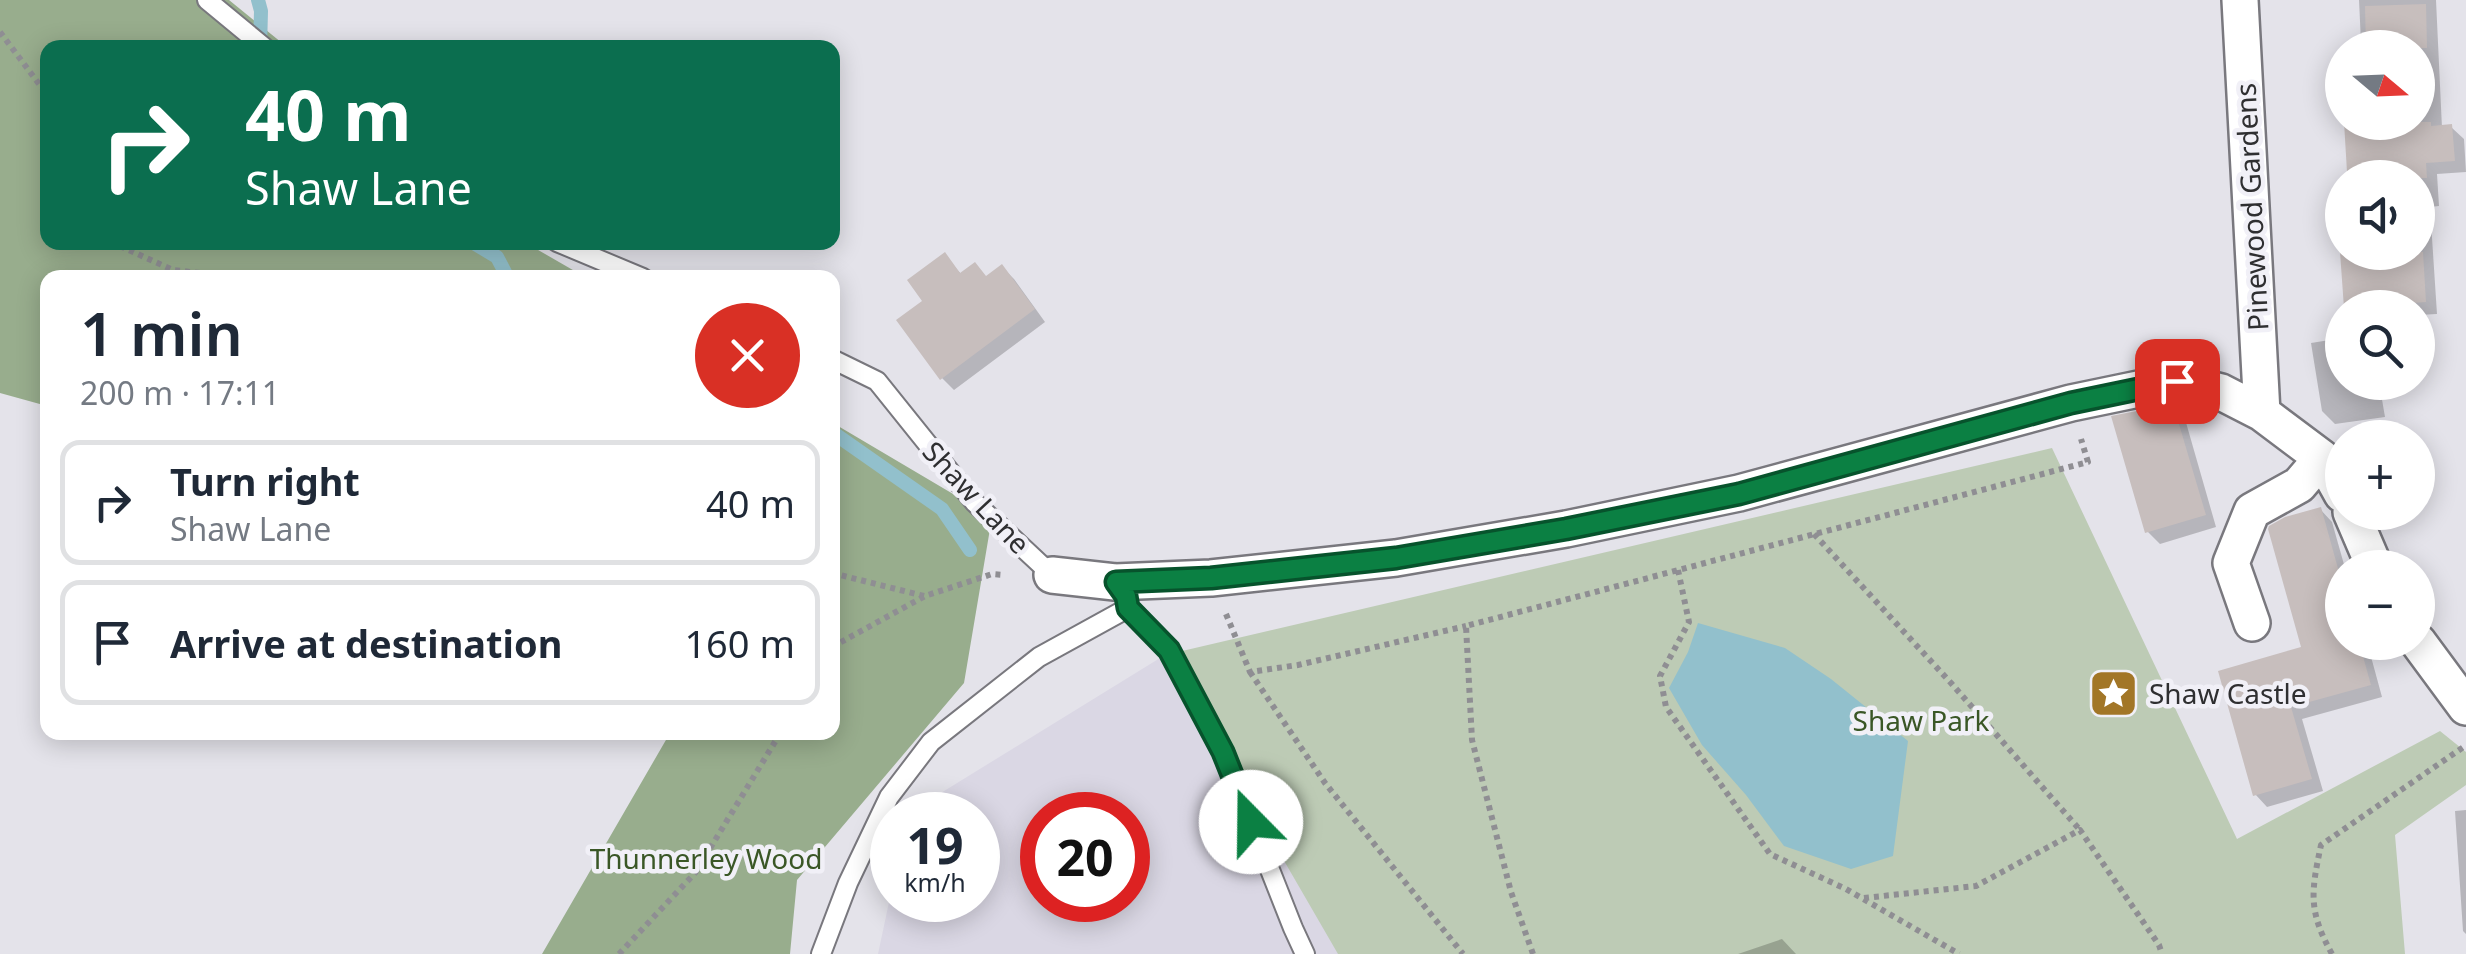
<!DOCTYPE html>
<html lang="en">
<head>
<meta charset="utf-8">
<style>
	body { margin:0; font-family:"Noto Sans",sans-serif; background:#f2f2f3; color:#1f2937; height:100vh; display:flex; flex-direction:column; font-size:38px; white-space:nowrap }
	* { box-sizing:border-box; margin:0 }
	p { font-size:32px; color:#747a83 }
	.icon { flex:none; width:55px; height:55px; fill:none; stroke:currentColor; stroke-width:2; stroke-linecap:round; stroke-linejoin:round }
	.map { position:relative; flex:1; overflow:hidden }
	.drawer { position:absolute; left:40px; top:270px; width:800px; height:470px; display:flex; flex-direction:column; background:#fff; border-radius:20px; box-shadow:0 5px 25px #0003 }
	.drawer>* { flex:none }
	.banner { position:absolute; left:40px; top:40px; width:800px; height:210px; border-radius:20px; box-shadow:0 5px 25px #0003; background:#0b6e4f; color:#fff; overflow:hidden }
	.needle { width:65px; rotate:109deg }
	.controls { position:absolute; left:2325px; top:30px; display:grid; gap:20px }
	.controls a { display:grid; place-items:center; width:110px; height:110px; border-radius:50%; background:#fff; box-shadow:0 5px 25px #0003; font-size:50px }
	.speed { position:absolute; left:870px; top:792px; display:flex; gap:20px; font-size:50px; font-weight:700; text-align:center }
	.speed>* { display:grid; place-content:center; width:130px; height:130px; border-radius:50%; background:#fff; box-shadow:0 5px 25px #0003; line-height:1 }
	.speed small { font-size:25px; font-weight:400 }
	.speed .limit { border:15px solid #d22; background:#fff; color:#111 }
	.pin { position:absolute; display:grid; place-items:center; width:85px; height:85px; color:#fff; margin:-42px; border-radius:20px; box-shadow:0 5px 15px #0006 }
	.me { position:absolute; width:110px; margin:-55px; rotate:338deg; stroke-linejoin:round; filter:drop-shadow(0 0 8px #0008) }
	.turn { display:flex; align-items:center; gap:35px; height:210px; padding:0 40px; font-size:45px }
	.turn .icon { width:130px; height:130px; stroke-width:2.5 }
	.turn b { display:block; font-size:70px; line-height:85px }
	.round { display:grid; place-items:center; flex:none; width:105px; height:105px; border-radius:52px; background:#f2f2f3 }
	.overview { display:flex; align-items:center; justify-content:space-between; height:170px; padding:0 40px }
	h1 { font-size:60px; font-weight:600; line-height:75px }
	ul { padding:0; list-style:none }
	li { display:flex; align-items:center; gap:30px; height:125px; margin:0 20px 15px; padding:0 20px; border:5px solid #e0e1e3; border-radius:20px }
	li div { flex:1 }
	li b { display:block; font-size:38px }
	li em { font-style:normal }
	.map>svg:first-child { display:block }
	.built { fill:#dad7e4; fill-rule:evenodd }
	.green { fill:#bdcbb5 }
	.forest { fill:#98ad8d }
	.water { fill:#92c0cc }
	.shadow { fill:#0003 }
	.lines { fill:none; stroke-linecap:round; stroke-linejoin:round }
	.stream { stroke:#92c0cc; stroke-width:14 }
	.building { fill:#c7bebd }
	.service-casing { stroke:#79787e; stroke-width:22 }
	.minor-casing { stroke:#79787e; stroke-width:40 }
	.path { stroke:#8f8e93; stroke-width:6; stroke-dasharray:5 5; stroke-linecap:butt }
	.service { stroke:#fff; stroke-width:18 }
	.minor { stroke:#fff; stroke-width:35 }
	.route-casing { stroke:#07532c; stroke-width:25 }
	.route { stroke:#0b8043; stroke-width:18 }
	.labels { text-anchor:middle; dominant-baseline:central; stroke-width:9; stroke-linejoin:round; paint-order:stroke }
	.street-label { font-size:28px; fill:#2f2f31; stroke:#f1f0f7 }
	.poi-label { font-size:28px; fill:#2f2f31; stroke:#f1f0f7; text-anchor:start }
	.park-label { font-size:28px; fill:#3a5726; stroke:#f1f0f7 }
</style>
</head>
<body>
<div class="map">
<svg width="2466" height="954" viewBox="0 0 2466 954">
	<rect width="100%" height="100%" fill="#e4e3ea"/>
	<!-- built -->
	<path class="built" d="M 1173,650 L 1341,954 L 878,954 L 892,888 L 892,900 L 978,900 L 978,815 L 909,815 L 910,812 ZM 1042,815 L 1128,815 L 1128,900 L 1042,900 Z"/>
	<!-- green -->
	<path class="green" d="M 2052,448 L 2237,839 L 2440,731 L 2466,752 L 2466,785 L 2395,835 L 2405,954 L 1338,954 L 1165,655 Z"/>
	<!-- forest -->
	<path class="forest" d="M 0,0 L 229,0 L 287,47 L 48,48 L 48,242 L 526,243 L 585,277 L 48,278 L 47,406 L 0,393 Z
		M 833,423 L 992,517 L 964,683 L 797,880 L 790,954 L 542,954 L 670,733 L 832,732 Z"/>
	<!-- water -->
	<path class="water" d="M 1698,623 L 1785,648 L 1831,679 L 1908,741 L 1893,856 L 1851,869 L 1784,846 L 1746,795 L 1702,745 L 1669,688 L 1688,652 Z"/>
	<!-- shadow -->
	<path class="shadow" d="M 2359,0 L 2436,0 L 2442,128 L 2451,127 L 2464,139 L 2466,172 L 2437,174 L 2439,206 L 2430,207 L 2437,314 L 2418,315 L 2418,308 L 2347,308 L 2418,252 L 2418,178 L 2351,178 L 2346,122 L 2418,122 L 2418,48 L 2352,48 L 2352,43 L 2361,43 Z
		M 945,256 L 962,275 L 987,278 L 1002,267 L 1014,279 L 1045,322 L 954,390 L 942,378 L 926,301 Z
		M 2342,338 L 2342,382 L 2379,382 L 2385,417 L 2335,424 L 2322,411 L 2311,343 Z
		M 2172,406 L 2185,419 L 2216,527 L 2160,544 L 2147,531 Z
		M 2320,509 L 2332,522 L 2345,568 L 2342,568 L 2342,642 L 2367,642 L 2382,697 L 2302,719 L 2323,791 L 2267,807 L 2255,794 L 2304,649 Z
		M 2466,810 L 2466,934 L 2463,931 L 2455,811 Z
		M 1782,939 L 1796,954 L 1738,954 Z"/>
	<g class="lines">
		<!-- stream -->
		<path class="stream" d="M 258,0 L 261,11 L 260,48
			M 472,242 L 497,257 L 508,278
			M 832,432 L 942,509 L 970,550"/>
	</g>
	<!-- building -->
	<path class="building" d="M 2426,4 L 2427,48 L 2366,48 L 2365,6 Z
		M 2344,122 L 2431,122 L 2431,126 L 2452,124 L 2455,161 L 2426,163 L 2427,178 L 2361,178 L 2360,171 L 2347,172 Z
		M 945,252 L 960,273 L 975,262 L 986,276 L 1002,264 L 1035,309 L 940,380 L 896,320 L 922,301 L 907,280 Z
		M 2340,252 L 2423,252 L 2426,302 L 2344,308 Z
		M 2173,404 L 2206,515 L 2145,533 L 2111,416 Z
		M 2321,507 L 2342,583 L 2342,642 L 2359,642 L 2371,685 L 2291,707 L 2312,779 L 2253,796 L 2218,671 L 2301,647 L 2268,529 L 2269,526 L 2285,517 Z"/>
	<g class="lines">
		<defs>
			<path id="service" d="M 207,0 L 265,48
				M 557,242 L 643,278
				M 832,359 L 877,381 L 975,503 L 1052,575
				M 1127,599 L 1128,608 L 1169,650 L 1223,751 L 1293,928 L 1305,954
				M 821,954 L 848,883 L 889,797 L 931,742 L 1039,657 L 1128,608"/>
			<path id="minor" d="M 2240,0 L 2262,413
				M 2351,512 L 2375,568
				M 1052,575 L 1115,582 L 1211,578 L 1396,558 L 1566,529 L 1739,493 L 2071,403 L 2177,381 L 2221,392 L 2262,413 L 2322,458 L 2342,494
				M 2252,623 L 2231,563 L 2252,511 L 2299,485 L 2322,458
				M 2418,642 L 2466,707"/>
		</defs>
		<!-- service casing -->
		<use href="#service" class="service-casing"/>
		<!-- minor casing -->
		<use href="#minor" class="minor-casing"/>
		<!-- path -->
		<path class="path" d="M 0,32 L 48,96
			M 111,242 L 173,270 L 244,278
			M 1814,534 L 1951,683 L 2080,830
			M 1678,570 L 1689,622 L 1660,676 L 1666,707 L 1770,854 L 1846,889 L 1959,954
			M 832,573 L 924,596
			M 1226,614 L 1250,672 L 1298,665 L 1466,626
			M 832,647 L 925,596 L 992,574 L 1005,575
			M 1250,672 L 1325,783 L 1463,954
			M 1864,898 L 1976,886 L 2080,830 L 2159,945 L 2162,954
			M 619,954 L 695,873 L 781,732
			M 1533,954 L 1511,892 L 1472,740 L 1466,626 L 2088,462 L 2081,439
			M 2332,954 C 2308,911 2311,892 2321,845 L 2465,746"/>
		<!-- service -->
		<use href="#service" class="service"/>
		<!-- minor -->
		<use href="#minor" class="minor"/>
	</g>
	<g class="lines">
		<defs>
			<path id="route" d="M 1251,822 L 1223,752 L 1169,650 L 1128,608 L 1126,596 L 1116,582 L 1211,578 L 1396,558 L 1566,529 L 1739,494 L 2071,403 L 2177,381"/>
		</defs>
		<!-- route casing -->
		<use href="#route" class="route-casing"/>
		<!-- route -->
		<use href="#route" class="route"/>
	</g>
	<!-- icons -->
	<defs>
		<symbol id="sight-square" viewBox="-11 -11 22 22"><rect x="-9" y="-9" width="18" height="18" rx="4" fill="#a27627" stroke="#f1f0f7"/><path d="M0-6L1.8-2.2L6-1.7L2.9 1.2L3.7 5.4L0 3.3L-3.7 5.4L-2.9 1.2L-6-1.7L-1.8-2.2Z" fill="#fff"/></symbol>
	</defs>
	<g fill-rule="evenodd">
		<use href="#sight-square" x="2086" y="666" width="55" height="55"/>
	</g>
	<g class="labels">
		<!-- street labels -->
		<g class="street-label">
			<text transform="translate(2251 207) rotate(-93)">Pinewood Gardens</text>
			<text transform="translate(977 497) rotate(47)">Shaw Lane</text>
		</g>
		<!-- poi labels -->
		<g class="poi-label">
			<text x="2149" y="693">Shaw Castle</text>
		</g>
		<!-- park labels -->
		<g class="park-label">
			<text x="1921" y="720">Shaw Park</text>
			<text x="706" y="858">Thunnerley Wood</text>
		</g>
	</g>
</svg>
<div class="controls">
<a><svg class="needle" viewBox="-14 -14 28 28"><path d="M0-13l5 13h-10z" fill="#e53935"/><path d="M0 13l5-13h-10z" fill="#747a83"/></svg></a>
<a><svg class="icon" aria-label="sound" viewBox="0 0 24 24"><path d="M4 9h4l5-4v14l-5-4H4zM17 9q2 3 0 6"/></svg></a>
<a><svg class="icon" aria-label="search" viewBox="0 0 24 24"><circle cx="10" cy="10" r="6"/><path d="M15 15l6 6"/></svg></a>
<a>+</a>
<a>−</a>
</div>
<div class="speed"><div>19<small>km/h</small></div><div class="limit">20</div></div>
<div class="pin" style="left:2177px;top:381px;background:#d93025"><svg class="icon" aria-label="arrive" viewBox="0 0 24 24"><path d="M6 21V4h12l-3 4 3 4H6"/></svg></div>
<svg class="me" style="left:1251px;top:822px" viewBox="-20 -20 40 40"><circle r="19" fill="#fff"/><path d="M0-13L10 11 0 6-10 11z" fill="#0b8043"/></svg>
<div class="banner">
<div class="turn"><svg class="icon" aria-label="right" viewBox="0 0 24 24"><path d="M7 20v-9h11M14 6l5 5-5 5"/></svg><div><b>40 m</b>Shaw Lane</div></div>
</div>
<section class="drawer">
<div class="overview"><div><h1>1 min</h1><p>200 m · 17:11</p></div><a class="round" style="background:#d93025;color:#fff"><svg class="icon" aria-label="close" viewBox="0 0 24 24"><path d="M6 6l12 12M18 6L6 18"/></svg></a></div>
<ul>
<li><svg class="icon" aria-label="right" viewBox="0 0 24 24"><path d="M7 20v-9h11M14 6l5 5-5 5"/></svg><div><b>Turn right</b><p>Shaw Lane</p></div><em>40 m</em></li>
<li><svg class="icon" aria-label="arrive" viewBox="0 0 24 24"><path d="M6 21V4h12l-3 4 3 4H6"/></svg><div><b>Arrive at destination</b></div><em>160 m</em></li>
</ul>
</section>
</div>
</body>
</html>
